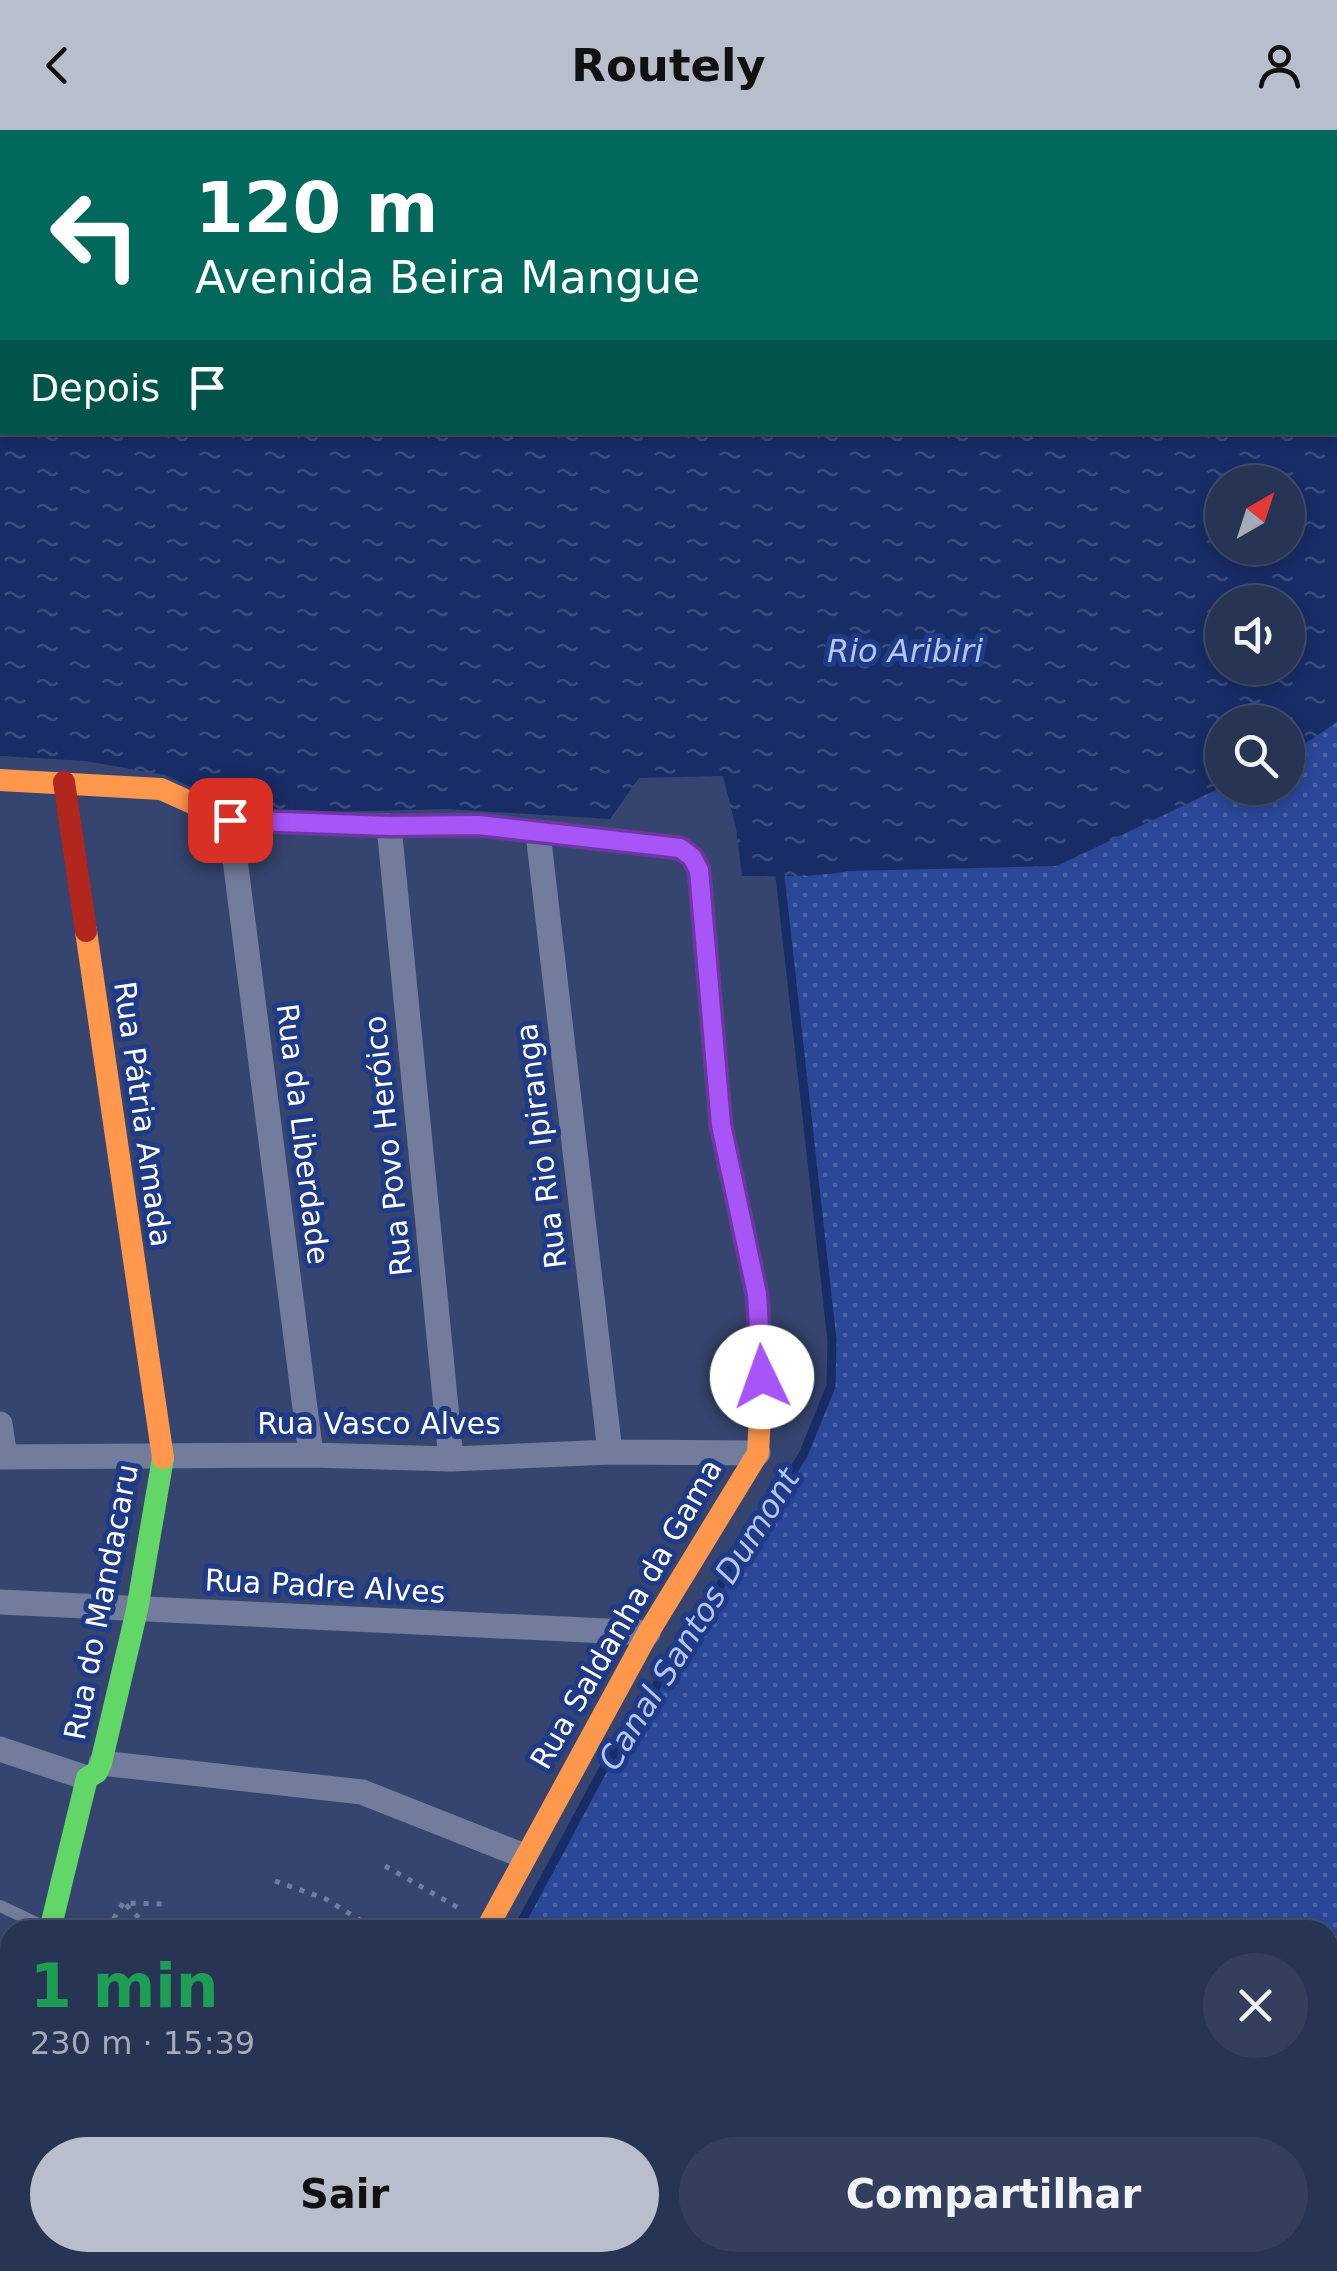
<!DOCTYPE html>
<html lang="pt">
<head>
<meta charset="utf-8">
<style>
	body { margin:0; font-family:"DejaVu Sans",sans-serif; background:#343f5d; color:#f1f3f6; height:100vh; display:flex; flex-direction:column; font-size:38px; white-space:nowrap }
	* { box-sizing:border-box; margin:0 }
	p { font-size:32px; color:#a5aab8 }
	.icon { flex:none; width:55px; height:55px; fill:none; stroke:currentColor; stroke-width:2; stroke-linecap:round; stroke-linejoin:round }
	.map { position:relative; flex:1; overflow:hidden }
	.details { position:absolute; left:0px; top:1790px; width:1338px; height:352px; display:flex; flex-direction:column; background:#283453; border-radius:30px 30px 0 0; box-shadow:0 5px 15px #0003,0 0 0 2px #444f6a }
	.details>* { flex:none }
	.banner { position:absolute; left:0px; top:0px; width:1338px; height:305px; box-shadow:0 5px 15px #0003,0 0 0 2px #444f6a; background:#00695c; color:#fff; overflow:hidden }
	.needle { width:65px; rotate:39deg }
	.buttons { position:absolute; left:1205px; top:335px; display:grid; gap:20px }
	.buttons a { display:grid; place-items:center; width:100px; height:100px; border-radius:50%; background:#283453; box-shadow:0 5px 15px #0003,0 0 0 2px #444f6a; font-size:50px }
	.pin { position:absolute; display:grid; place-items:center; width:85px; height:85px; color:#fff; margin:-42px; border-radius:20px; box-shadow:0 5px 15px #0006 }
	.me { position:absolute; width:110px; margin:-55px; rotate:357deg; stroke-linejoin:round; filter:drop-shadow(0 0 8px #0008) }
	.turn { display:flex; align-items:center; gap:35px; height:210px; padding:0 30px; font-size:45px }
	.turn .icon { width:130px; height:130px; stroke-width:2.5 }
	.turn b { display:block; font-size:70px; line-height:85px }
	.then { display:flex; align-items:center; height:95px; padding:0 30px; background:#0003; gap:20px; font-size:38px }
	.round { display:grid; place-items:center; flex:none; width:105px; height:105px; border-radius:52px; background:#343f5d }
	.overview { display:flex; align-items:center; justify-content:space-between; height:170px; padding:0 30px }
	h1 { font-size:60px; font-weight:800; line-height:75px; color:#1e9e55 }
	.primary-button { display:flex; gap:20px; margin-top:auto; padding:20px 30px }
	.primary-button a { flex:1; height:115px; border-radius:60px; background:#b9becd; color:#111; font-size:40px; font-weight:800; line-height:115px; text-align:center }
	.primary-button a+a { background:#343f5d; color:#f1f3f6 }
	header { display:flex; justify-content:space-between; align-items:center; height:130px; padding:0 30px; background:#b9becd; color:#111; font-size:45px; font-weight:800 }
	.map>svg:first-child { display:block }
	.park { fill:url(#park-dots); fill-rule:evenodd }
	.water { fill:url(#water-ripples); fill-rule:evenodd }
	.lines { fill:none; stroke-linecap:round; stroke-linejoin:round }
	.stream { stroke:#182c66; stroke-width:9 }
	.path { stroke:#727d9d; stroke-width:5; stroke-dasharray:5 8; stroke-linecap:butt }
	.lane { stroke:#727d9d; stroke-width:12 }
	.street { stroke:#727d9d; stroke-width:25 }
	.fast { stroke:#63d668; stroke-width:22 }
	.slow { stroke:#ff974d; stroke-width:22 }
	.jam { stroke:#b3261e; stroke-width:22 }
	.route-casing { stroke:#6d37a1; stroke-width:25 }
	.route { stroke:#a855f7; stroke-width:18 }
	.labels { text-anchor:middle; dominant-baseline:central; stroke-width:10; stroke-linejoin:round; paint-order:stroke }
	.street-label { font-size:30px; fill:#fff; stroke:#1f3a86 }
	.water-label { font-size:32px; font-style:italic; fill:#b4c5f1; stroke:#1f3a86 }
</style>
</head>
<body>
<header><svg class="icon" aria-label="back" viewBox="0 0 24 24"><path d="M15 5l-7 7 7 7"/></svg>Routely<svg class="icon" aria-label="person" viewBox="0 0 24 24"><circle cx="12" cy="8" r="4"/><path d="M4 21q1-7 8-7t8 7"/></svg></header>
<div class="map">
<svg width="1337" height="2141" viewBox="0 0 1337 2141">
	<defs>
		<pattern id="park-dots" width="8" height="8" patternUnits="userSpaceOnUse" patternTransform="scale(2.5)"><rect width="8" height="8" fill="#2b4898"/><path d="M2 2h.1M6 6h.1" fill="none" stroke="#4b63a7" stroke-width="1.8" stroke-linecap="round"/></pattern>
		<pattern id="water-ripples" width="26" height="14" patternUnits="userSpaceOnUse" patternTransform="scale(2.5)"><rect width="26" height="14" fill="#182c66"/><path d="M2 4q2-2 4 0t4 0M15 11q2-2 4 0t4 0" fill="none" stroke="#3b4c7d"/></pattern>
	</defs>
	<rect width="100%" height="100%" fill="#36456f"/>
	<!-- park -->
	<path class="park" d="M 0,0 L 1337,0 L 1337,2141 L 991,2141 L 978,2133 L 1328,2132 L 1328,1800 L 517,1800 L 601,1643 L 803,1325 L 831,1256 L 832,1210 L 780,747 L 742,746 L 736,698 L 723,646 L 639,648 L 610,689 L 165,645 L 85,631 L 0,626 ZM 2,2 L 1335,2 L 1335,302 L 2,302 ZM 1222,352 L 1288,352 L 1288,418 L 1222,418 ZM 1222,472 L 1288,472 L 1288,538 L 1222,538 ZM 1222,592 L 1288,592 L 1288,658 L 1222,658 Z
		M 546,2133 L 830,2133 L 827,2141 L 552,2141 Z"/>
	<!-- water -->
	<path class="water" d="M 1225,0 L 1337,0 L 1337,592 L 1288,625 L 1288,592 L 1222,592 L 1222,657 L 1057,736 L 848,741 C 813,748 777,746 742,746 L 736,698 L 723,646 L 639,648 L 610,689 L 446,679 L 250,684 L 165,645 L 85,631 L 0,626 L 0,240 L 2,240 L 2,302 L 1335,302 L 1335,2 L 1223,2 ZM 1222,352 L 1288,352 L 1288,418 L 1222,418 ZM 1222,472 L 1288,472 L 1288,538 L 1222,538 Z"/>
	<g class="lines">
		<!-- stream -->
		<path class="stream" d="M 517,1800 L 601,1643 L 803,1325 L 831,1256 L 832,1210 L 780,746
			M 331,2141 L 336,2132"/>
		<!-- path -->
		<path class="path" d="M 385,1736 L 464,1781
			M 275,1751 L 326,1769 L 376,1800
			M 126,1775 L 151,1800
			M 107,1800 L 123,1773 L 167,1774
			M 65,2141 L 68,2132
			M 158,2141 L 162,2132"/>
		<!-- lane -->
		<path class="lane" d="M 0,1776 L 47,1798
			M 359,2141 L 363,2132"/>
		<!-- street -->
		<path class="street" d="M 230,690 L 311,1325
			M 389,696 L 451,1329
			M 538,703 L 610,1322
			M 0,1294 L 5,1327
			M 0,1327 L 311,1325 L 451,1329 L 610,1322 L 758,1323
			M 0,1472 L 648,1503
			M 0,1619 L 87,1648
			M 101,1633 L 362,1662 L 524,1726
			M 0,1977 L 10,1961
			M 509,2132 L 516,2141
			M 309,2141 L 314,2132"/>
		<!-- fast -->
		<path class="fast" d="M 50,1800 L 87,1648 L 97,1642 L 101,1633 L 137,1480 L 163,1328"/>
		<!-- slow -->
		<path class="slow" d="M 0,650 L 161,659 L 230,690 L 423,696
			M 86,801 L 163,1328
			M 486,1800 L 648,1503 L 758,1323 L 762,1247 L 757,1163 L 744,1103"/>
		<!-- jam -->
		<path class="jam" d="M 64,652 L 86,801
			M 423,696 L 478,695 L 680,718 L 692,727 L 699,740 L 721,995 L 744,1103"/>
	</g>
	<g class="lines">
		<defs>
			<path id="route" d="M 230,690 L 389,696 L 478,695 L 680,718 L 692,727 L 699,740 L 721,995 L 757,1164 L 762,1247"/>
		</defs>
		<!-- route casing -->
		<use href="#route" class="route-casing"/>
		<!-- route -->
		<use href="#route" class="route"/>
	</g>
	<g class="labels">
		<!-- street labels -->
		<g class="street-label">
			<text transform="translate(143 984) rotate(82)">Rua Pátria Amada</text>
			<text transform="translate(303 1004) rotate(83)">Rua da Liberdade</text>
			<text transform="translate(388 1016) rotate(-96)">Rua Povo Heróico</text>
			<text transform="translate(541 1016) rotate(-97)">Rua Rio Ipiranga</text>
			<text x="379" y="1293">Rua Vasco Alves</text>
			<text transform="translate(325 1456) rotate(3)">Rua Padre Alves</text>
			<text transform="translate(101 1472) rotate(-79)">Rua do Mandacaru</text>
			<text transform="translate(626 1484) rotate(-60)">Rua Saldanha da Gama</text>
		</g>
		<!-- water labels -->
		<g class="water-label">
			<text x="905" y="521">Rio Aribiri</text>
			<text transform="translate(699 1489) rotate(-58)">Canal Santos Dumont</text>
		</g>
	</g>
</svg>
<div class="buttons">
<a><svg class="needle" viewBox="-14 -14 28 28"><path d="M0-13l5 13h-10z" fill="#e53935"/><path d="M0 13l5-13h-10z" fill="#a5aab8"/></svg></a>
<a><svg class="icon" aria-label="sound" viewBox="0 0 24 24"><path d="M4 9h4l5-4v14l-5-4H4zM17 9q2 3 0 6"/></svg></a>
<a><svg class="icon" aria-label="search" viewBox="0 0 24 24"><circle cx="10" cy="10" r="6"/><path d="M15 15l6 6"/></svg></a>
</div>
<div class="pin" style="left:230px;top:690px;background:#d93025"><svg class="icon" aria-label="arrive" viewBox="0 0 24 24"><path d="M6 21V4h12l-3 4 3 4H6"/></svg></div>
<svg class="me" style="left:762px;top:1247px" viewBox="-20 -20 40 40"><circle r="19" fill="#fff"/><path d="M0-13L10 11 0 6-10 11z" fill="#a855f7"/></svg>
<div class="banner">
<div class="turn"><svg class="icon" aria-label="left" viewBox="0 0 24 24"><path d="M17 20v-9H6M10 6l-5 5 5 5"/></svg><div><b>120 m</b>Avenida Beira Mangue</div></div>
<div class="then">Depois<svg class="icon" aria-label="arrive" viewBox="0 0 24 24"><path d="M6 21V4h12l-3 4 3 4H6"/></svg></div>
</div>
<section class="details">
<div class="overview"><div><h1>1 min</h1><p>230 m · 15:39</p></div><a class="round"><svg class="icon" aria-label="close" viewBox="0 0 24 24"><path d="M6 6l12 12M18 6L6 18"/></svg></a></div>
<div class="primary-button"><a>Sair</a><a>Compartilhar</a></div>
</section>
</div>
</body>
</html>
